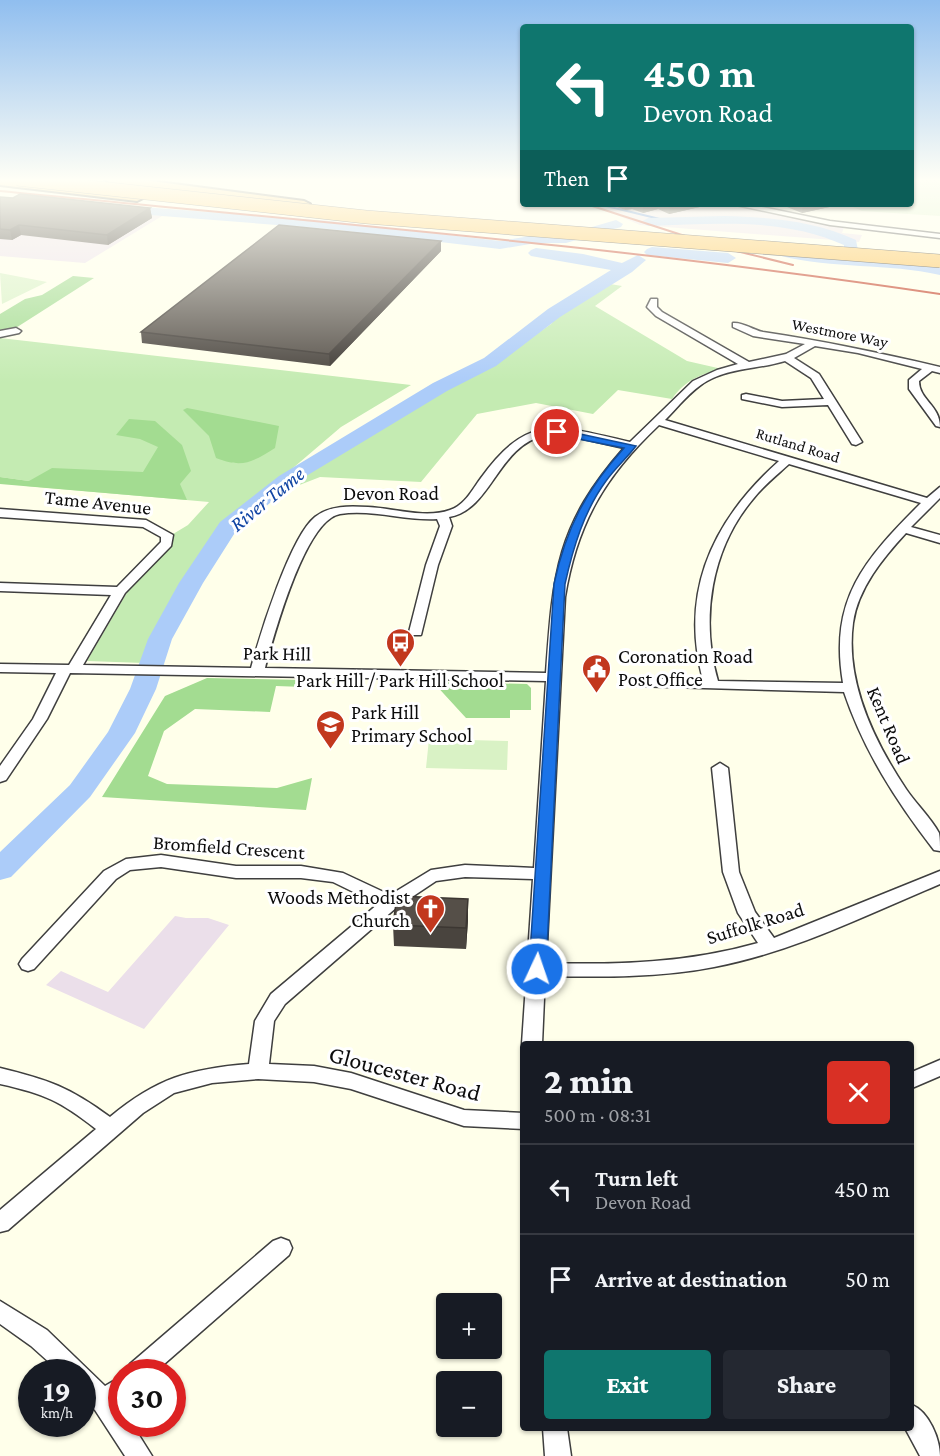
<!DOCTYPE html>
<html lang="en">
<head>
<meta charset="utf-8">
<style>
	body { margin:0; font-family:"Crimson Pro",serif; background:#242831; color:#f1f3f6; height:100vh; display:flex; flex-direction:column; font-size:22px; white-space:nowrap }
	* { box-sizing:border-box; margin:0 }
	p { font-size:20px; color:#9ea1a6 }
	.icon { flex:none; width:33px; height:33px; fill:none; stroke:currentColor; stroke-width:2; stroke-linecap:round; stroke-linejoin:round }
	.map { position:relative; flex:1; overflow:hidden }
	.drawer { position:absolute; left:520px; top:1041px; width:394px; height:390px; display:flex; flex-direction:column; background:#171b24; border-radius:6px; box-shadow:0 2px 4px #0004 }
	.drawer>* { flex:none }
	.top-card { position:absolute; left:520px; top:24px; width:394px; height:183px; border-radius:6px; box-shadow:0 2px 4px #0004; background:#0f766e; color:#fff; overflow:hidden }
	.fabs { position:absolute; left:436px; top:1293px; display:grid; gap:12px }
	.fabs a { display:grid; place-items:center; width:66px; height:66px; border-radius:6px; background:#171b24; box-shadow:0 2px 4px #0004; font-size:30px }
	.speed { position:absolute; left:18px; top:1359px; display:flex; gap:12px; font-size:30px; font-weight:700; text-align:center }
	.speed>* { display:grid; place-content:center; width:78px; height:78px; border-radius:50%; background:#171b24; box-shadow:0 2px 4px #0004; line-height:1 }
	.speed small { font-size:15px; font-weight:400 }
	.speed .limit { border:9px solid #d22; background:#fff; color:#111 }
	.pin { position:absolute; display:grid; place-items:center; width:51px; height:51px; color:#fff; margin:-26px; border:3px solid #fff; border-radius:50%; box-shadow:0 2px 6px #0007 }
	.me { position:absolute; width:66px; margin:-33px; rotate:3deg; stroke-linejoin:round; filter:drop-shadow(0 0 4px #0008) }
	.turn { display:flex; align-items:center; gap:21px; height:126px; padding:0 24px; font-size:27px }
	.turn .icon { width:78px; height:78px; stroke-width:2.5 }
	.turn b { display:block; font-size:42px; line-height:51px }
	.then { display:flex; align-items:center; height:57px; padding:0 24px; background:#0003; gap:12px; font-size:22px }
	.round { display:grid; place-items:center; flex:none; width:63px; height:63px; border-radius:6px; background:#242831 }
	.summary { display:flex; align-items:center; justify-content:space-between; height:102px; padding:0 24px }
	h1 { font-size:36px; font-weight:800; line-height:45px }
	.cta { display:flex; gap:12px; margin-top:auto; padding:12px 24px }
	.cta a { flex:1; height:69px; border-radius:6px; background:#0f766e; color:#fff; font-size:24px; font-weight:800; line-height:69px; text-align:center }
	.cta a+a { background:#242831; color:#f1f3f6 }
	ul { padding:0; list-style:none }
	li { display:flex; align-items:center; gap:18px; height:90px; padding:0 24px; border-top:2px solid #363941 }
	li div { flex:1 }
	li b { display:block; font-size:22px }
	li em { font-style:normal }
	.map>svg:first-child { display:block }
	.industrial { fill:#ebdfea }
	.green { fill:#c4ebb2 }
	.forest { fill:#a3dc91 }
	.pitch { fill:#d9f2c5 }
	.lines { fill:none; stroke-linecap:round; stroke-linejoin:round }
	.stream { stroke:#3070d3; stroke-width:2 }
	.river { fill:#acccf9; fill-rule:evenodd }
	.minor-casing { stroke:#3f3f3f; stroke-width:3 }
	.highway-casing { stroke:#1d1d1d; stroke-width:4 }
	.minor { fill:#fff; fill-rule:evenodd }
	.highway { fill:#fcc04c; fill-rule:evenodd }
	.rail { stroke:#c2381e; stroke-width:2 }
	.highway-bridge-casing { stroke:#1d1d1d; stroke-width:14; stroke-linecap:butt }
	.highway-bridge { stroke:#fcc04c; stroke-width:13 }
	.wall { fill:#49443e }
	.shaded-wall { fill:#3c3732 }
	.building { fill:#554f48; stroke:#3c3732; stroke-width:1.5 }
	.route { fill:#1a73e8; stroke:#114b97; stroke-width:1.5 }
	.labels { text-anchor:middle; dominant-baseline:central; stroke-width:6; stroke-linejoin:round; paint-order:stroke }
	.far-street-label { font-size:16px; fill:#0c0c0c; stroke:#fff }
	.street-label { font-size:20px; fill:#0c0c0c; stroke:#fff }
	.poi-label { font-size:20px; fill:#0c0c0c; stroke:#fff; text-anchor:start }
	.water-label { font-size:21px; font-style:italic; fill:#1044a3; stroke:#fff }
	.near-street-label { font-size:24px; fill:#0c0c0c; stroke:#fff }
</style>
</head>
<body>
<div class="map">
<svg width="940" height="1456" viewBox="0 0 940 1456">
	<rect width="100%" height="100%" fill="#ffffea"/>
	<!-- industrial -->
	<path class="industrial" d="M 0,201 L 162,216 L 85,263 L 0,256 Z
		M 591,204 L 720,204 L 844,227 L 842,233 L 862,235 L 859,242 L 640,225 Z
		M 175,916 L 186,918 L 208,918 L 229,925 L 144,1029 L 46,985 L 61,971 L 108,992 Z"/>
	<!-- green -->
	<path class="green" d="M 610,284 L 622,286 L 595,306 L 687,361 L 722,369 C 701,374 685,380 672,399 L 618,390 L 593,414 L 536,403 L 477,414 L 421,482 L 320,477 L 279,493 L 399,414 L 501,359 L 551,324 L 557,316 Z
		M 0,338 L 411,385 L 341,427 L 238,515 L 197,565 L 149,645 L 144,663 L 87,661 L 129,589 L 166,551 L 173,534 L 188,525 L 209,502 L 26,486 L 29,481 L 0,477 Z"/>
	<!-- forest -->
	<path class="forest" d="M 73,276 L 94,278 L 0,338 L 0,314 L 25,299 L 42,295 Z
		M 187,408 L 279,426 L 275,448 C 251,463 242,468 216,458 L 209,436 L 183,410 Z
		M 129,419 L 155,421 L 182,445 L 191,471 L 180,484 L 187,500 L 0,484 L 0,477 L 29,481 L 52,468 L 143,472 L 158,447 L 140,439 L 116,435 Z
		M 207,678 L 307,680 L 304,687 L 276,686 L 270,712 L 195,709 L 164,731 L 148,776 L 167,784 L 277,788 L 312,778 L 306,810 L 102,797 L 165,696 Z
		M 433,682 L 527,684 L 531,688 L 531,710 L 510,710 L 510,718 L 466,718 Z"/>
	<!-- pitch -->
	<path class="pitch" d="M 912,179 L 940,179 L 940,216 L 862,211 L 853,207 L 853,204 L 912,204 Z
		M 0,273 L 47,282 L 2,304 Z
		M 429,739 L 508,741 L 507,770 L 426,768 Z"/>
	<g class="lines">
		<!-- stream -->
		<path class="stream" d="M 598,204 L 668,221"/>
		<!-- river -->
		<path class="river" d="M 115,205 L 329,221 L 500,241 L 536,235 L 568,234 L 616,220 L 623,224 L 621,227 L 566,243 L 536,243 L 500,249 L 329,229 L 110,212 L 108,209 Z
			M 724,216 C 770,217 814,221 856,240 L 859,256 L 918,260 L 940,265 L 940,275 C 888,263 833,269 781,256 L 778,253 L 786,248 L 844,257 L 844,245 C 783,217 713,224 648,226 L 641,222 L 648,218 Z
			M 652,247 L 728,253 L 736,258 L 728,263 L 647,255 L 644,252 L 647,249 Z
			M 536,248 L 583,254 L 622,263 L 638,255 L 646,260 L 632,272 L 560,317 L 496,366 L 447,391 L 293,484 L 236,531 L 203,583 L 172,639 L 156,689 L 135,733 L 90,797 L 11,877 L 0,880 L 0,852 L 70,785 L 108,732 L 130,689 L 148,639 L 179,583 L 220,522 L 279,476 L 433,383 L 484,358 L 548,309 L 611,270 L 531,256 L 528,253 L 531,250 Z"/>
		<defs>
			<path id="minor" d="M 731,204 L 747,204 L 830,221 L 940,234 L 940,238 L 830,225 Z
				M 651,299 L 657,299 L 657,307 L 662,312 L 749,362 L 786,354 L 805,344 L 753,336 L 733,327 L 733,323 C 743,322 753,330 763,332 C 823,341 881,353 940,367 L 940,373 L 932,371 L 919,381 C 919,400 940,405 940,427 L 936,426 L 909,389 L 909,380 L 922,369 L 858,353 L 815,346 L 794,358 L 819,374 L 862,442 L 856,445 L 852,444 L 828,405 L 782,407 L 742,399 L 742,395 L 746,394 L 782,401 L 824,399 L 811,378 L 785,361 C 759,369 730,368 707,381 C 691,390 678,407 665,420 L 927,498 L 940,487 L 940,498 L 911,527 L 940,535 L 940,543 L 906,533 C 883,558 858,588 853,623 C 845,682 874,741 906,789 C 916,804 931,818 939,833 C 940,838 940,846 940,851 L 934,850 C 896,801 864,751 844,692 L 635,686 L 628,682 L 635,678 L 703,680 C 679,592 713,520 779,461 L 659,425 C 605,476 577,523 565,597 L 546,963 C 618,965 688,963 758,943 L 738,913 L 723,872 L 712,768 L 720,763 L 728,768 L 739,872 L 755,912 L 774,938 L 940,871 L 940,884 C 866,915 793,952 714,967 C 658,978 601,977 545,976 L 542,1044 L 524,1044 L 524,1046 L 522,1044 L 533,879 L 465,877 L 436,881 L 397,907 L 285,1004 L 274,1021 L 269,1064 L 314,1066 L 351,1073 L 464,1110 L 524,1113 L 524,1129 L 464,1126 L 351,1089 L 314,1082 L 258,1079 L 212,1083 L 174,1093 L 143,1113 L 8,1230 L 0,1232 L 0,1210 L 96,1129 C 60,1101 45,1094 0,1084 L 0,1068 C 49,1080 69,1087 110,1117 C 157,1078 189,1069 249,1064 L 255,1021 L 271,994 L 378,904 L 333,882 L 301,878 L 236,878 L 161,867 L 130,870 L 116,879 L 34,969 L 28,971 L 22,969 L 19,964 L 22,959 L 104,871 L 126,859 L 161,855 L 236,866 L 301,866 L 343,873 L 390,895 L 431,870 L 465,865 L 534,868 L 546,681 L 70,673 L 47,719 L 6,780 L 0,782 L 0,766 L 33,719 L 56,673 L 0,672 L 0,664 L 69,665 L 111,595 L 0,591 L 0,583 L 117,587 L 161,542 L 161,537 L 143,527 L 0,517 L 0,509 L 146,520 L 173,535 L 171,546 L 125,593 L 83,665 L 251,668 C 260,635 290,537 315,517 C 330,505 350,506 368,507 C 393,508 425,519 450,510 C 465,505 472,490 481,478 C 529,411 559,426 630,442 L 693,381 L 717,370 L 738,364 L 656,316 L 647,307 ZM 546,435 L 575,437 L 624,448 C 556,525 553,574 546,673 L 265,668 C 274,635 305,520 340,514 C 372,509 405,521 437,519 L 440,526 L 426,565 L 409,632 L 411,635 L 421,635 L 438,565 L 452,526 L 449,517 C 492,510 497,445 546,435 ZM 789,464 L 921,503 C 864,560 829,599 843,683 L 718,681 C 700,619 711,549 753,499 C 763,486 777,475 789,464 Z
				M 16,328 L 21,331 L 19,333 L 0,337 L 0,331 Z
				M 940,1060 L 940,1076 L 912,1088 L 912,1072 Z
				M 281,1238 L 289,1241 L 292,1248 L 289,1255 L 155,1372 L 126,1372 L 130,1364 L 273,1241 Z
				M 0,1301 L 47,1330 L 105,1386 L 122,1376 L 120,1404 L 122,1424 L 132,1424 L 152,1456 L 125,1456 L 95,1410 L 82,1397 L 82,1372 L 60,1372 L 31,1346 L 0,1324 Z
				M 912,1405 C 929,1412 940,1439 940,1456 L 920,1456 L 905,1428 L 912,1428 Z
				M 543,1428 L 567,1428 L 571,1456 L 545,1456 Z"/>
			<path id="highway" d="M 0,179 L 137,195 L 143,198 L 137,201 L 0,185 Z
				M 104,179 L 136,179 L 304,201 L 310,204 L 304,207 L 109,182 Z"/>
		</defs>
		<!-- minor casing -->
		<use href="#minor" class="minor-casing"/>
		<!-- highway casing -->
		<use href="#highway" class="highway-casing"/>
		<!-- minor -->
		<use href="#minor" class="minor"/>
		<!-- highway -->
		<use href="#highway" class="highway"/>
		<!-- rail -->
		<path class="rail" d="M 0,191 C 314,222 628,247 940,294
			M 586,204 L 716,246 L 793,265"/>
		<defs>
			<path id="highway-bridge" d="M 17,179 L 366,217 L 940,261"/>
		</defs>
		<!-- highway-bridge casing -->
		<use href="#highway-bridge" class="highway-bridge-casing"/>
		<!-- highway-bridge -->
		<use href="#highway-bridge" class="highway-bridge"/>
	</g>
	<!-- wall -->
	<path class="wall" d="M 0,197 L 150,208 L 152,218 L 108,245 L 21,235 L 12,240 L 0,239 Z
		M 609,204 L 705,204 L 704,206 L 669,214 L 658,209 L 643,213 L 632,209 L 625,210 Z
		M 782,204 L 843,204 L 802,213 L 782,205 Z
		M 853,204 L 868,204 L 867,207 L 853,206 Z
		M 441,241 L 441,251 L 330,366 L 142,343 L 141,332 Z
		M 468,899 L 468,920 L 466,949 L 394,946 L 393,925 Z"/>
	<!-- shaded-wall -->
	<path class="shaded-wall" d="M 625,204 L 632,204 L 632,209 L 625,210 Z
		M 653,204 L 658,204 L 658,209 L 643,213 L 643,206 Z
		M 684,204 L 705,204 L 704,206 L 669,214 L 670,207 Z
		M 803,204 L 843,204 L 802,213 Z
		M 150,208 L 152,218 L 108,245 L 107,235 Z
		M 19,225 L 21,235 L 12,240 L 10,230 Z
		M 441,241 L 441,251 L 330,366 L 329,354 Z
		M 468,899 L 468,920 L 466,949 L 466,928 Z"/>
	<!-- building -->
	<path class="building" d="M 20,194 L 150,208 L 107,235 L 19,225 L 10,230 L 0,229 L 0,197 L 13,198 Z
		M 637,204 L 653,204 L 643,206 Z
		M 662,204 L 684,204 L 670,207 Z
		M 279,225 L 441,241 L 329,354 L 141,332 Z
		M 397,896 L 468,899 L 466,928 L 393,925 Z"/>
	<!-- sky -->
	<linearGradient id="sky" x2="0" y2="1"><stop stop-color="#90beef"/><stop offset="0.47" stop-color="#fffff6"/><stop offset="1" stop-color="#fffff6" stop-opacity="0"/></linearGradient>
	<rect width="940" height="383" fill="url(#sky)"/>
	<!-- route -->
	<path class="route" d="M 557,429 L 636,446 C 627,458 615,468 606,481 C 584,511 573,548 565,584 L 546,969 L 537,975 L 529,969 L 554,584 C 566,528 586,490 624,448 L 553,434 L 552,432 Z"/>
	<!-- icons -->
	<defs>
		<symbol id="bus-pin" viewBox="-11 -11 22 30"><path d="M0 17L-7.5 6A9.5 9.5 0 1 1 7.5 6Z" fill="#c2381e" stroke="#fff"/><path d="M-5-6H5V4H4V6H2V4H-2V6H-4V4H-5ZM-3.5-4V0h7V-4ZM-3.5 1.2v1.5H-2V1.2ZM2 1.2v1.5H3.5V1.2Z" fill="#fff"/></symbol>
		<symbol id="civic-pin" viewBox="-11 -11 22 30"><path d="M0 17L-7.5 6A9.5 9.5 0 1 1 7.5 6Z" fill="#c2381e" stroke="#fff"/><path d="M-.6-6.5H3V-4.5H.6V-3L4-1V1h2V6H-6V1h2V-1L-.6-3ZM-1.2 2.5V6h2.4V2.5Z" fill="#fff"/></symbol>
		<symbol id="school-pin" viewBox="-11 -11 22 30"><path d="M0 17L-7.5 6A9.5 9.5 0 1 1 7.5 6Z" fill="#c2381e" stroke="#fff"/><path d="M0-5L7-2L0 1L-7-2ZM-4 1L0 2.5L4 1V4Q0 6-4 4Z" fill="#fff"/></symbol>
		<symbol id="church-pin" viewBox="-11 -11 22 30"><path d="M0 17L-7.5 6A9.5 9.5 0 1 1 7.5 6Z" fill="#c2381e" stroke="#fff"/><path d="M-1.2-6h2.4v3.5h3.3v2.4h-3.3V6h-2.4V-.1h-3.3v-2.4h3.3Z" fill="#fff"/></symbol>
	</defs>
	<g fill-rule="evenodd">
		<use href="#bus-pin" x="384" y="626" width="33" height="45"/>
		<use href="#civic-pin" x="580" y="652" width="33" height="45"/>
		<use href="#school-pin" x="314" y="708" width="33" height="45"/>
		<use href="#church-pin" x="414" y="892" width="33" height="45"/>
	</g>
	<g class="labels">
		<!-- far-street labels -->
		<g class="far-street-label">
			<text transform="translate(840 333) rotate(11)">Westmore Way</text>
			<text transform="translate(798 445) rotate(17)">Rutland Road</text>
		</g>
		<!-- street labels -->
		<g class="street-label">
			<text x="391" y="493">Devon Road</text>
			<text transform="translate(98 502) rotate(6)">Tame Avenue</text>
			<text transform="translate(277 653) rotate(1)">Park Hill</text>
			<text transform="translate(889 725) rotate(67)">Kent Road</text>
			<text transform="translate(229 847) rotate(4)">Bromfield Crescent</text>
			<text transform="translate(755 923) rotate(-17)">Suffolk Road</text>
		</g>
		<!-- poi labels -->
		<g class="poi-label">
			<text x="618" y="656">Coronation Road<tspan x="618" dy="23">Post Office</tspan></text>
			<text x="400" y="680" text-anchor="middle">Park Hill / Park Hill School</text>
			<text x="351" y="712">Park Hill<tspan x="351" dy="23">Primary School</tspan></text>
			<text x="410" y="897" text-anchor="end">Woods Methodist<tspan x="410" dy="23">Church</tspan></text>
		</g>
		<!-- water labels -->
		<g class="water-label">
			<text transform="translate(267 499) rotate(-39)">River Tame</text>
		</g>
		<!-- near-street labels -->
		<g class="near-street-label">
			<text transform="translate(405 1073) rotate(15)">Gloucester Road</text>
		</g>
	</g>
</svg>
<div class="fabs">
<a>+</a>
<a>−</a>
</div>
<div class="speed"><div>19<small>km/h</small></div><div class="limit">30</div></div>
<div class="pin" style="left:557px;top:432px;background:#d93025"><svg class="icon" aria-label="arrive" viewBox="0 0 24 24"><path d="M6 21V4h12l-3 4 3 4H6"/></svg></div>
<svg class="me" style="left:537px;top:969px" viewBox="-20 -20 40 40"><circle r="17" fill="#1a73e8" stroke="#fff" stroke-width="3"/><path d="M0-11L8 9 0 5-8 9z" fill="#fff"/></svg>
<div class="top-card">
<div class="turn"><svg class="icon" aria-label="left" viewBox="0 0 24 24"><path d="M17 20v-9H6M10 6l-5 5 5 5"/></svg><div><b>450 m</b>Devon Road</div></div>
<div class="then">Then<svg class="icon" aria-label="arrive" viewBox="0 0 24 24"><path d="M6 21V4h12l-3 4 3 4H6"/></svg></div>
</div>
<section class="drawer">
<div class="summary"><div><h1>2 min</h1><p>500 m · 08:31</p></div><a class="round" style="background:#d93025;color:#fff"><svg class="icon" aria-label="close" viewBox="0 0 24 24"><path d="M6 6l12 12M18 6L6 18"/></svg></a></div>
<ul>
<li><svg class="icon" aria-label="left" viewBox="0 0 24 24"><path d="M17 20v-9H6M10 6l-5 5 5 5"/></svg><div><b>Turn left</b><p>Devon Road</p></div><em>450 m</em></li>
<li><svg class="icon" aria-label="arrive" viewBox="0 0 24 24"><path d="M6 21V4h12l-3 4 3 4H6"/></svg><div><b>Arrive at destination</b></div><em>50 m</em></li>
</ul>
<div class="cta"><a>Exit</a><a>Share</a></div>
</section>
</div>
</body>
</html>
